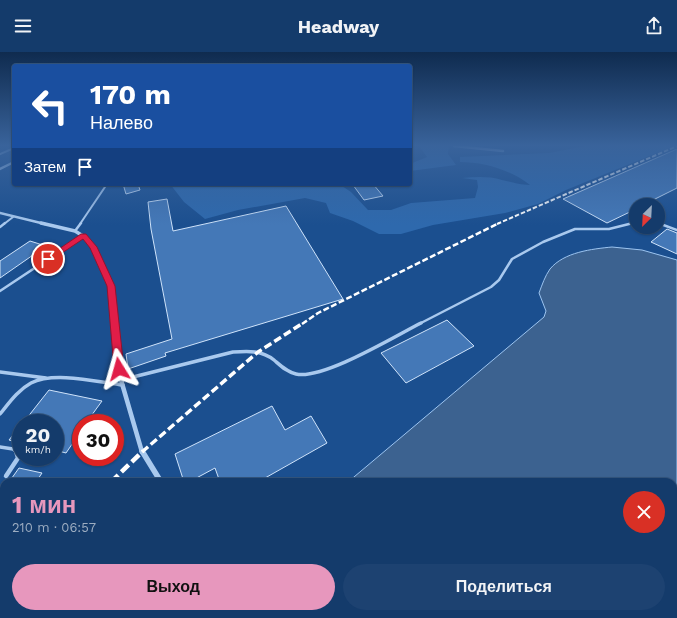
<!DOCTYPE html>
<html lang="ru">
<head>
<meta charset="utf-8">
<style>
	body { margin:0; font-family:"Work Sans",sans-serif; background:#1d4271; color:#f1f3f6; height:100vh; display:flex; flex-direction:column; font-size:15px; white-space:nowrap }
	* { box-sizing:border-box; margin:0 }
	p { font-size:13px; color:#9dadc1 }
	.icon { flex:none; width:22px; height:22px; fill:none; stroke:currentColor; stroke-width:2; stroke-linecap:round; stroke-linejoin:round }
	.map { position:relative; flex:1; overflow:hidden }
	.sheet { position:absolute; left:0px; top:426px; width:677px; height:140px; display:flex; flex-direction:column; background:#143b6b; border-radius:12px 12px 0 0; box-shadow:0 1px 3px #0004,0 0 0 1px #33557e }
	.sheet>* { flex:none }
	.banner { position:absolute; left:12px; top:12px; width:400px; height:122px; border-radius:4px; box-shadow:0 1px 3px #0004,0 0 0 1px #33557e; background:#1a4fa0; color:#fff; overflow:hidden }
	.needle { width:26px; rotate:204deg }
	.fabs { position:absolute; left:629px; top:146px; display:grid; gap:8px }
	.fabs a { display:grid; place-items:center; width:36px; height:36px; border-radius:50%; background:#143b6b; box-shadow:0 1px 3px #0004,0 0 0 1px #33557e; font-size:20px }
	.speed { position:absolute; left:12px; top:362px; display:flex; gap:8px; font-size:20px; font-weight:700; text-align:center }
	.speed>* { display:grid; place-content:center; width:52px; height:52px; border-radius:50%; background:#143b6b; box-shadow:0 1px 3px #0004,0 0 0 1px #33557e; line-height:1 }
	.speed small { font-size:10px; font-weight:400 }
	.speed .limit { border:6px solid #d22; background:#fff; color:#111 }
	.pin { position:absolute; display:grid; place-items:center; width:34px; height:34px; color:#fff; margin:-17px; border:2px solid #fff; border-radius:50%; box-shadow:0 1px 4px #0007 }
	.me { position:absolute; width:44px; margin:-22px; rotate:352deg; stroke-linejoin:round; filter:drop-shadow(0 0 3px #0008) }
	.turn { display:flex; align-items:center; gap:14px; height:84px; padding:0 12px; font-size:18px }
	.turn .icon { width:52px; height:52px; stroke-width:2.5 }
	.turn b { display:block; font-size:28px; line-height:34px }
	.then { display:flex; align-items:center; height:38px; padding:0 12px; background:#0003; gap:8px; font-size:15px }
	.round { display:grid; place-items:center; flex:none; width:42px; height:42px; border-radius:21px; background:#1d4271 }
	.head { display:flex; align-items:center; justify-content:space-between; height:68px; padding:0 12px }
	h1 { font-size:24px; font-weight:700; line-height:30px; color:#e797bd }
	.action { display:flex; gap:8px; margin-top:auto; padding:8px 12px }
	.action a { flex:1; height:46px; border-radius:24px; background:#e797bd; color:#111; font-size:16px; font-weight:700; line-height:46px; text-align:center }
	.action a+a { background:#1d4271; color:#f1f3f6 }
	header { display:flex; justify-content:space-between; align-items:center; height:52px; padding:0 12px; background:#143b6b; font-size:18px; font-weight:700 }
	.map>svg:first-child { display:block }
	.green { fill:#2e69ad }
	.water { fill:#3c6290; stroke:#9cc4f0 }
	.building { fill:#4478b7; stroke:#cfe3fa }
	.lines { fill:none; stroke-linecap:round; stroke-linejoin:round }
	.lane-far3 { stroke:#a9c9ee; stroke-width:2 }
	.lane-far2 { stroke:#a9c9ee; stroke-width:2.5 }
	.lane-far1 { stroke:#a9c9ee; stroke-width:3.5 }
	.lane { stroke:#a9c9ee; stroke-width:4.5 }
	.street-far3 { stroke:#a9c9ee; stroke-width:2.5 }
	.street-far2 { stroke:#a9c9ee; stroke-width:3.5 }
	.street-far1 { stroke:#a9c9ee; stroke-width:4.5 }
	.street { stroke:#a9c9ee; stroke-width:5.5 }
	.rail-far3 { stroke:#fff; stroke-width:2; stroke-dasharray:4.5 2; stroke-linecap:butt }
	.rail-far2 { stroke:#fff; stroke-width:2.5; stroke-dasharray:6 2.5; stroke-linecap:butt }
	.rail-far1 { stroke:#fff; stroke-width:3.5; stroke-dasharray:8 3.5; stroke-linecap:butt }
	.rail { stroke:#fff; stroke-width:4.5; stroke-dasharray:10 4.5; stroke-linecap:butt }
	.route { fill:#e11d48; stroke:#92132f }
</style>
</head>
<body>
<header><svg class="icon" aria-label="menu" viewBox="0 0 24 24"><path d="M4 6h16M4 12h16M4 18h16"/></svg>Headway<svg class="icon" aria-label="share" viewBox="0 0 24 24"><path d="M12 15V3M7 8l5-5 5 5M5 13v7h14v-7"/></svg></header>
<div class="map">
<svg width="677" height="566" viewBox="0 0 677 566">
	<rect width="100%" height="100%" fill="#1b4f8f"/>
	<!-- green -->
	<path class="green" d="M 419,94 L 449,94 L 448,102 L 456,113 L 410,119 L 410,112 L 427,105 Z
		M 585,94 L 674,94 L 566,138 L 538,152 L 505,161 L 433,173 L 401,182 L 379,182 L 353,169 L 330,161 L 326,151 L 305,146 L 238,158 L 205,167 L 184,150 L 170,132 L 339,132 L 351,140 L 368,158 L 391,158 L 411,151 L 475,146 L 478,135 L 477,128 L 462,126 C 475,125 489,124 502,128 C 512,130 519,133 530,133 C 511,118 484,110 460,110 L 460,105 L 549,101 Z"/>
	<!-- water -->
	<path class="water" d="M 612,195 L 642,198 L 677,208 L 677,566 L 289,566 L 289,562 L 673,562 L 673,430 L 348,430 L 544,265 L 546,259 L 539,241 C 542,233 545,224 550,217 C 564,200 592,197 612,195 Z"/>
	<!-- building -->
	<path class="building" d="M 677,97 L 677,136 L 643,153 L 636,153 L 636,157 L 607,171 L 563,147 Z
		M 123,132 L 138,132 L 140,138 L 126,142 Z
		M 360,132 L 373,132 L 383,144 L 364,148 L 353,133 Z
		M 167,147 L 173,179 L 286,154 L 343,247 L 165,301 L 166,304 L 128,317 L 126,302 L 172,287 L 151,177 L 148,150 Z
		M 667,177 L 677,181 L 677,202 L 651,190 Z
		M 30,189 L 46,194 L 0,226 L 0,209 Z
		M 447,268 L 474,294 L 406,331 L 381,301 Z
		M 49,338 L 102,349 L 86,371 L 81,371 L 81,379 L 66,401 L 55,398 L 55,371 L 23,371 Z
		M 272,354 L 285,378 L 311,364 L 327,391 L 258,430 L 220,430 L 215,416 L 189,430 L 184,430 L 175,402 Z
		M 21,373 L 21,391 L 9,388 Z
		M 19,416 L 42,421 L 36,430 L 9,430 Z"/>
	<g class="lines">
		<!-- lane-far3 -->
		<path class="lane-far3" d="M 0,102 L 14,96
			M 658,171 L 660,172
			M 4,172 L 13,165
			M 80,172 L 107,132
			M 629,172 L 636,170"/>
		<!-- lane-far2 -->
		<path class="lane-far2" d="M 658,171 L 677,178
			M 0,175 L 5,171
			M 75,179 L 81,171
			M 0,239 L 83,184
			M 419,272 L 491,235 L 499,228 L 512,207 L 543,190 L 575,177 L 609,177 L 633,171"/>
		<!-- lane-far1 -->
		<path class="lane-far1" d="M 0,320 L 46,326
			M 121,328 L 233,300 C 248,299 262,298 274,308 C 281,314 287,320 296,322 C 323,328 395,284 421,271
			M 0,362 C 9,351 18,338 31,331 C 54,319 98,330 123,333
			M 0,395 L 13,397 L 17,400"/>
		<!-- lane -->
		<path class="lane" d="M 6,424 L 18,406 L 16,399"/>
		<!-- street-far3 -->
		<path class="street-far3" d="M 454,94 L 503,99
			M 0,117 L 14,110
			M 0,161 L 45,172"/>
		<!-- street-far2 -->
		<path class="street-far2" d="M 41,171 L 75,179 L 83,184 L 93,195 L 111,234 L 114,272"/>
		<!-- street-far1 -->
		<path class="street-far1" d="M 114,271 L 121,328 L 142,400"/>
		<!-- street -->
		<path class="street" d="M 142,399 L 161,430
			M 256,562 L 257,566"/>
		<!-- rail-far3 -->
		<path class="rail-far3" d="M 497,172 L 677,94"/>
		<!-- rail-far2 -->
		<path class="rail-far2" d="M 302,272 L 318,261 L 499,171"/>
		<!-- rail-far1 -->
		<path class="rail-far1" d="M 142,400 L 258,300 L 303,271"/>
		<!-- rail -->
		<path class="rail" d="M 111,430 L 143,399
			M 0,553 L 4,548"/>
	</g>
	<!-- sky -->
	<linearGradient id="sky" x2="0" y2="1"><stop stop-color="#0f2b4f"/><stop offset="0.54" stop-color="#39639b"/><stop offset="1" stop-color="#39639b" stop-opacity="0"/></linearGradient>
	<rect width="677" height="173" fill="url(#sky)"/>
	<!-- route -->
	<path class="route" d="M 81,182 L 86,182 L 97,195 L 115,234 L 124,317 L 119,321 L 114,317 L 107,234 L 90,196 L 83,187 L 50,209 L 44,207 Z"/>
</svg>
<div class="fabs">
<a><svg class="needle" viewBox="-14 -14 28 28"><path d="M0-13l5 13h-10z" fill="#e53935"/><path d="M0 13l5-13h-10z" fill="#9dadc1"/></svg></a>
</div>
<div class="speed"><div>20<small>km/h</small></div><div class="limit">30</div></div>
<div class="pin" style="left:48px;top:207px;background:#d93025"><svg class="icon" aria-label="arrive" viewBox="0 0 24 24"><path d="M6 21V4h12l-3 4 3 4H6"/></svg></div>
<svg class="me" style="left:119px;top:317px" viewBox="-20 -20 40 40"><path d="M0-17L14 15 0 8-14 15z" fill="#e11d48" stroke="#fff" stroke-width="4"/></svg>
<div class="banner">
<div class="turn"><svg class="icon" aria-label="left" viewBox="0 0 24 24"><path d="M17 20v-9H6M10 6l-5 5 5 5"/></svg><div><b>170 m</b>Налево</div></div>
<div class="then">Затем<svg class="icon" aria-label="arrive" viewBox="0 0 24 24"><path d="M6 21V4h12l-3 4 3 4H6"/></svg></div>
</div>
<section class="sheet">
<div class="head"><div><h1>1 мин</h1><p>210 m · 06:57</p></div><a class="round" style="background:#d93025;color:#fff"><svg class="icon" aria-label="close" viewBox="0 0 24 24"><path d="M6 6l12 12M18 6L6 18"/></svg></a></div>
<div class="action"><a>Выход</a><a>Поделиться</a></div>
</section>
</div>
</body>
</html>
